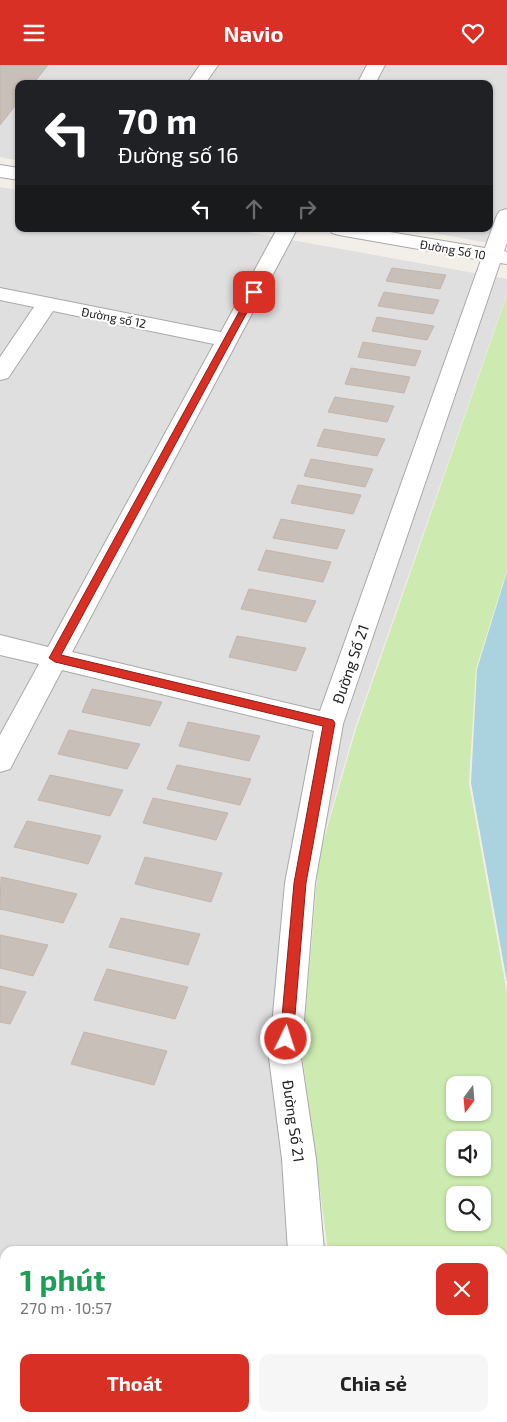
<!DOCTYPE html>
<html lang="vi">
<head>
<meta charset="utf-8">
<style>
	body { margin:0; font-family:"Exo 2",sans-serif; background:#f6f6f6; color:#222; height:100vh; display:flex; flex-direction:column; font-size:19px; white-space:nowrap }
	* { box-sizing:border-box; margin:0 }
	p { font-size:16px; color:#767676 }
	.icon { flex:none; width:28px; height:28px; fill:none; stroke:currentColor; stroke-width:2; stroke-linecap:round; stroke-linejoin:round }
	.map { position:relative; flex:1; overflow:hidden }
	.details { position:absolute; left:0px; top:1181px; width:508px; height:176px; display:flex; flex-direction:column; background:#fff; border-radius:15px 15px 0 0; box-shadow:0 1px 4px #0004 }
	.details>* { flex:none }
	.guide { position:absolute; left:15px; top:15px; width:478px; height:152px; border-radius:10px; box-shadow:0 1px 4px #0004; background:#202124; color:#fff; overflow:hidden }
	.needle { width:32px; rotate:196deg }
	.controls { position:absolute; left:446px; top:1011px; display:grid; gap:10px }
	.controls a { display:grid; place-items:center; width:45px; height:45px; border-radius:10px; background:#fff; box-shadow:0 1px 4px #0004; font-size:25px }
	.pin { position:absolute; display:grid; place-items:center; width:42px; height:42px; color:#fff; margin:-21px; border-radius:10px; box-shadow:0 2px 8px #0006 }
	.me { position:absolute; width:55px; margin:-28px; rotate:4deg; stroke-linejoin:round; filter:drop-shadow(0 0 4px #0008) }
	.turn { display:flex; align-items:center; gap:18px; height:105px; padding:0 20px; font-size:22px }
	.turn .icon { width:65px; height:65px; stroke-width:2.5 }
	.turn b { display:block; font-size:35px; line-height:42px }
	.lanes { display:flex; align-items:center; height:48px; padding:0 20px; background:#0003; justify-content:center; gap:25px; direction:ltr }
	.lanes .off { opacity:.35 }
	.round { display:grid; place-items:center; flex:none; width:52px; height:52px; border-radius:10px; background:#f6f6f6 }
	.overview { display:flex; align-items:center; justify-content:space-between; height:85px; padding:0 20px }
	h1 { font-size:30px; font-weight:700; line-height:38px; color:#1e9e55 }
	.action { display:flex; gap:10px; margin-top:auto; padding:10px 20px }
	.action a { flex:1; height:58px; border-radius:10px; background:#d93025; color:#fff; font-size:20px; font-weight:700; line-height:58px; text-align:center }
	.action a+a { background:#f6f6f6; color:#222 }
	header { display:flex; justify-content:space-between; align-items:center; height:65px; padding:0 20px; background:#d93025; color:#fff; font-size:22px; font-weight:700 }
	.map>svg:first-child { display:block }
	.residential { fill:#e0dfdf }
	.grass { fill:#cdebb0; fill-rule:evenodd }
	.water { fill:#aad3df }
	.building { fill:#c7bfb8; stroke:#c4b6ab }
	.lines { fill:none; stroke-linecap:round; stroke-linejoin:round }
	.minor-casing { stroke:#a9a9a9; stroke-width:2 }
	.minor { fill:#fff; fill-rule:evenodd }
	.route { fill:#d93025; stroke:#8d1f18 }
	.labels { text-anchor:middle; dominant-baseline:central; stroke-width:4.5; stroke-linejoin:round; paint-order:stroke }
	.far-street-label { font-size:12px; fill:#222; stroke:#fff }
	.street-label { font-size:15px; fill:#222; stroke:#fff }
</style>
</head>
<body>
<header><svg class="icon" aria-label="menu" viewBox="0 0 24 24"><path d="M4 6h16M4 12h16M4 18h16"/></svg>Navio<svg class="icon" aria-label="heart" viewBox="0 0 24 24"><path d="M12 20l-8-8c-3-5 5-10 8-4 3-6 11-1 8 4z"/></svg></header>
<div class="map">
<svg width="507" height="1357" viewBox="0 0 507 1357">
	<rect width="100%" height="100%" fill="#f2efe9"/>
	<!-- residential -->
	<path class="residential" d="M 0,0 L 507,0 L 507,181 L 409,164 L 489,164 L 489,19 L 19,19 L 19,96 L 0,92 Z
		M 0,122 L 19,125 L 19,164 L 231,164 L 507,214 L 507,229 L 355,663 L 318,791 L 301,989 L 326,1186 L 5,1186 L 5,1352 L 347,1352 L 348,1357 L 0,1357 Z"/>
	<!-- grass -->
	<path class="grass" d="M 507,230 L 507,505 L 476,604 L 469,718 L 507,928 L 507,1357 L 351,1357 L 350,1353 L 502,1352 L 502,1186 L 328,1186 L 302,989 L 319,791 L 356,664 ZM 455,1020 L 482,1020 L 482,1048 L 455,1048 ZM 455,1075 L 482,1075 L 482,1102 L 455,1102 ZM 455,1130 L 482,1130 L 482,1158 L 455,1158 Z"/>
	<!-- water -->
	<path class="water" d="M 507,507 L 507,917 L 471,718 L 477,604 Z"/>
	<!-- building -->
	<path class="building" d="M 0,0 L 48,0 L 33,19 L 19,19 L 19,36 L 0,60 Z
		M 392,203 L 446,210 L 440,224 L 386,216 Z
		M 384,227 L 439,235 L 433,249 L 378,241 Z
		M 377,252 L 434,261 L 427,275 L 372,266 Z
		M 363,277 L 421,286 L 415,301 L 358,292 Z
		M 351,303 L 410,312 L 404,328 L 345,319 Z
		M 335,332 L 394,341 L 387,357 L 328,347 Z
		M 324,364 L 385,374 L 377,391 L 317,381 Z
		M 311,394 L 373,404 L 365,422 L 304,411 Z
		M 298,420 L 361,430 L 353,449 L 291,438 Z
		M 281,454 L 345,465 L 337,484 L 273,473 Z
		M 266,485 L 331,497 L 323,517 L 258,505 Z
		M 249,524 L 316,536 L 306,557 L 241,544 Z
		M 237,571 L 306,583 L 296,606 L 229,592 Z
		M 92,624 L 162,637 L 150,661 L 82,647 Z
		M 188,657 L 260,671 L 249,696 L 179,681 Z
		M 69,665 L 140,679 L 127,704 L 58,689 Z
		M 177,700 L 251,714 L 240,740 L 167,724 Z
		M 50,710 L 123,725 L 110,751 L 38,735 Z
		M 153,733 L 228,748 L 216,775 L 143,758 Z
		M 27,756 L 101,771 L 88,799 L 14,782 Z
		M 145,792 L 222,808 L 211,837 L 135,819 Z
		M 1,812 L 77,829 L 63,858 L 0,844 Z
		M 121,853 L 200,869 L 188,900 L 109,882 Z
		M 0,870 L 48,880 L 33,911 L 0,903 Z
		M 107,904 L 188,922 L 175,954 L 94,935 Z
		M 0,921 L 26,927 L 10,959 L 0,957 Z
		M 84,967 L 167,986 L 154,1020 L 71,999 Z"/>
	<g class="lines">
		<defs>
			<path id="minor" d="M 200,0 L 218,0 L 205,19 L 187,19 Z
				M 367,0 L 385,0 L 375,19 L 357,19 Z
				M 0,100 L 19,103 L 19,115 L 0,112 Z
				M 507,144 L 507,178 L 504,186 L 507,187 L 507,199 L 500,198 L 343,659 L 315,818 L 301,993 L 316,1094 L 324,1186 L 288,1186 L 282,1094 L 269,993 L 285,818 L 314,666 L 62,605 L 10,704 L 0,707 L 0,670 L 39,599 L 0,590 L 0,570 L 48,582 L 214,279 L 53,246 L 8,313 L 0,315 L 0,292 L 34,242 L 0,235 L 0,223 L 221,267 L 277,164 L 297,164 L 72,587 L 320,646 L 481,195 L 339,170 L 332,168 L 329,164 L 372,164 L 485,183 L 497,150 L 500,146 Z
				M 0,1212 L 5,1212 L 5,1248 L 0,1248 Z
				M 302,1352 L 340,1352 L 341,1357 L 303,1357 Z"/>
		</defs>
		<!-- minor casing -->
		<use href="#minor" class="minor-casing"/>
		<!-- minor -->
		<use href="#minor" class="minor"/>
	</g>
	<!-- route -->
	<path class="route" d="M 251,225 L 258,227 L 61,590 L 333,655 L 335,658 L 306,818 L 293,974 L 291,978 L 286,980 L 282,978 L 280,974 L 294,818 L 323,661 L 55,597 L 49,593 Z"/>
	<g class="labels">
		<!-- far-street labels -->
		<g class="far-street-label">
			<text transform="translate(453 184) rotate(10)">Đường Số 10</text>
			<text transform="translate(114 252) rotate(11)">Đường số 12</text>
		</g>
		<!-- street labels -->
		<g class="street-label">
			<text transform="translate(350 599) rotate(-71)">Đường Số 21</text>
			<text transform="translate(294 1056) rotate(82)">Đường Số 21</text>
		</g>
	</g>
</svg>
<div class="controls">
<a><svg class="needle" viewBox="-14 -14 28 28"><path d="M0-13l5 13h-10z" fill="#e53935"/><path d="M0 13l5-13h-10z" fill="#767676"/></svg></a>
<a><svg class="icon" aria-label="sound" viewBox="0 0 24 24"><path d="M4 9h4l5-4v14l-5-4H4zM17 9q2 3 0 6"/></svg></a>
<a><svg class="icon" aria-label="search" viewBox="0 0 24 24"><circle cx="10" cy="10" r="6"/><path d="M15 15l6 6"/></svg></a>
</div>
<div class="pin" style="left:254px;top:227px;background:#d93025"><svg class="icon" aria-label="arrive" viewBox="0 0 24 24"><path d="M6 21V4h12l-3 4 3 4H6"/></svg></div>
<svg class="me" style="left:286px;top:974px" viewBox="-20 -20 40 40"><circle r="17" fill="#d93025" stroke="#fff" stroke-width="3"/><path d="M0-11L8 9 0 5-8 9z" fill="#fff"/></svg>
<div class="guide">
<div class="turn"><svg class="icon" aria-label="left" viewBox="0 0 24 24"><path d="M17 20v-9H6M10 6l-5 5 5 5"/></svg><div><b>70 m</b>Đường số 16</div></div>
<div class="lanes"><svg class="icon" aria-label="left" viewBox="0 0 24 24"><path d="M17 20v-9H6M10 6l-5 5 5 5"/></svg><svg class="icon off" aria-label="ahead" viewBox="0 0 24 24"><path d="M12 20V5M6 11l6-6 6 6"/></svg><svg class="icon off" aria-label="right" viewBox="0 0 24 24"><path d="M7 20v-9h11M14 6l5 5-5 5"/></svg></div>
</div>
<section class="details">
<div class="overview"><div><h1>1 phút</h1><p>270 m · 10:57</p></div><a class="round" style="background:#d93025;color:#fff"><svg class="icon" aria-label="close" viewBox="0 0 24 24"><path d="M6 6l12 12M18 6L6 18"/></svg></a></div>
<div class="action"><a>Thoát</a><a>Chia sẻ</a></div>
</section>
</div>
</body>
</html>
